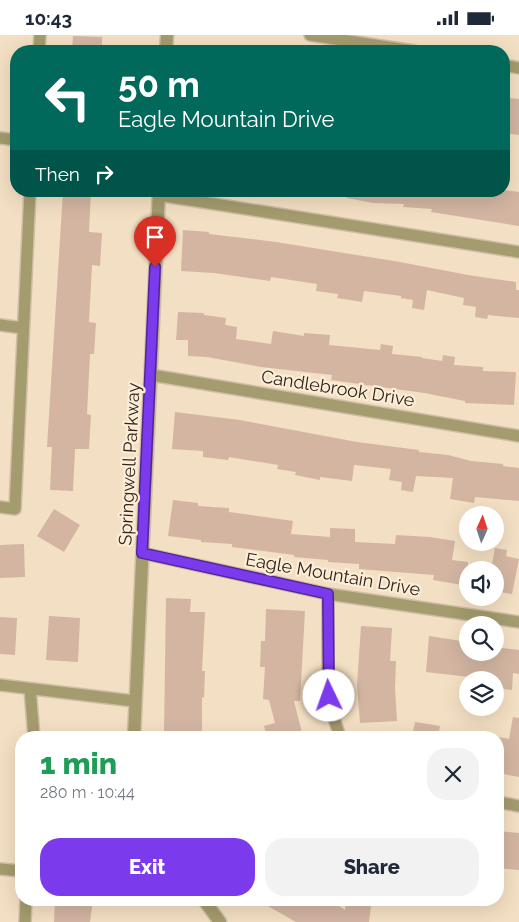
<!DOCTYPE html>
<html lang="en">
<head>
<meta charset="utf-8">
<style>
	body { margin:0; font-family:Raleway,sans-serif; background:#f2f2f3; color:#1f2937; height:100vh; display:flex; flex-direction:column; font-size:19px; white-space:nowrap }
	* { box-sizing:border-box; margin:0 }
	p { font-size:16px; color:#747a83 }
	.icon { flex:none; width:28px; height:28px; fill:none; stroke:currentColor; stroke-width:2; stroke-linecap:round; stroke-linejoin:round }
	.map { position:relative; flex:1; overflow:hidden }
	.panel { position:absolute; left:15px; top:696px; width:489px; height:175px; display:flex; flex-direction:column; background:#fff; border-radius:20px; box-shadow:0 5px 20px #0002 }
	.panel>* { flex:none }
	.guide { position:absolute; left:10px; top:10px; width:500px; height:152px; border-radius:20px; box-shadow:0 5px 20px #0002; background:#00695c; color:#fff; overflow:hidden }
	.needle { width:32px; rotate:3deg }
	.buttons { position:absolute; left:459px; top:471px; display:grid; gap:10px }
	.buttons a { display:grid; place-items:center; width:45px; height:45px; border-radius:50%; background:#fff; box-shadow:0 5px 20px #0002; font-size:25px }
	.pin { position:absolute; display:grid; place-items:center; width:42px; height:42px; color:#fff; margin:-51px -21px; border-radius:50% 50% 50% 0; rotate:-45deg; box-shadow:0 0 5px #0007 }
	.pin .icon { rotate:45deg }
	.me { position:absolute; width:55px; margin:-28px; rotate:357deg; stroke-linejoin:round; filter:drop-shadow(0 0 4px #0008) }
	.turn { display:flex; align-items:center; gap:18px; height:105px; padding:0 25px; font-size:22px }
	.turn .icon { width:65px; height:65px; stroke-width:2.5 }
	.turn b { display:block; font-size:35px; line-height:42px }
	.then { display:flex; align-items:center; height:48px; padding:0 25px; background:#0003; gap:10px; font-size:19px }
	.round { display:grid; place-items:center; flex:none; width:52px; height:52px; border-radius:20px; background:#f2f2f3 }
	.summary { display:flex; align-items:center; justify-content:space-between; height:85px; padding:0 25px }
	h1 { font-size:30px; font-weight:800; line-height:38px; color:#1e9e55 }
	.primary-button { display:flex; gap:10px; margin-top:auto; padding:10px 25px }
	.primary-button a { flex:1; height:58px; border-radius:20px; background:#7c3aed; color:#fff; font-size:20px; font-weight:800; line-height:58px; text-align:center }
	.primary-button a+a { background:#f2f2f3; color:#1f2937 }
	.status { display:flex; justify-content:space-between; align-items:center; height:35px; padding:0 25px; background:#fff; direction:ltr }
	.status svg { height:14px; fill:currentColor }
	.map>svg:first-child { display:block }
	.building { fill:#d3b5a2 }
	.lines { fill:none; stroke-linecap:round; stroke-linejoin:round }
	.minor-casing { stroke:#cfbea5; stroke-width:14 }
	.tertiary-casing { stroke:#cfbea5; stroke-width:15 }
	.minor { stroke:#a49b6e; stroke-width:11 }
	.tertiary { stroke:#a49b6e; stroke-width:12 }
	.route-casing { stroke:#51269a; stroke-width:12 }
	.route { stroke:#7c3aed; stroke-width:9 }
	.labels { text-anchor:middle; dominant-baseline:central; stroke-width:4.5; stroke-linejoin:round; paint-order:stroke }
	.street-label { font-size:18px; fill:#2d251b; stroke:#fdedd6 }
</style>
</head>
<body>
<div class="status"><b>10:43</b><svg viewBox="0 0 49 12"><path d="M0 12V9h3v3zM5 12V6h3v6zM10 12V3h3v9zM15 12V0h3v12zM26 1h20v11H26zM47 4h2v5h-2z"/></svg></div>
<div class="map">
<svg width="519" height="887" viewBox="0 0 519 887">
	<rect width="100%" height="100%" fill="#f3dfc3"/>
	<!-- building -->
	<path class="building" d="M 73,1 L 102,2 L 102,16 L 72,16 Z
		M 509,63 L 519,64 L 519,100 L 504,98 Z
		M 504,155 L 519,157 L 519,191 L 431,177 L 432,174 L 403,172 L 404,169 L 373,168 L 347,163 L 347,156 L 453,156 L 468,159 L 468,156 Z
		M 63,156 L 91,156 L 89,197 L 102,198 L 100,231 L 92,230 L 89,287 L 96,288 L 94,319 L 90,319 L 87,379 L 91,380 L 89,414 L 75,414 L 73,456 L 50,455 L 52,412 L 47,412 Z
		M 183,195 L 209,197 L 209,199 L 276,207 L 400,227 L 468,240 L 516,247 L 516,255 L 519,255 L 519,283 L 488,280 L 487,284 L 475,282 L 476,272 L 463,270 L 464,263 L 427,255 L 424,275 L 412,273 L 413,265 L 401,263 L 401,261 L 364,256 L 362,267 L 337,263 L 338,259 L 316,256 L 317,249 L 271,242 L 270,246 L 214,238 L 181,236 Z
		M 178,277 L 204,278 L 204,280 L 226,283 L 225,290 L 237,292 L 236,304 L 271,309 L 273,296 L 304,301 L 304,298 L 330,300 L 329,310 L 380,315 L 381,309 L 393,311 L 392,319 L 422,322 L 422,323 L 442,326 L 443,320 L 455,322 L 454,330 L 483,332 L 483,336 L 516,337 L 514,370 L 465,368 L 465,366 L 424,358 L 331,345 L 332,340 L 261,332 L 207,322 L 188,321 L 188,305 L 176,305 Z
		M 175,377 L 240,385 L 357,407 L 419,415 L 419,417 L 448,420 L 471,426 L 503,429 L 503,431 L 519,433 L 519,466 L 475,462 L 474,468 L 450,464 L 453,443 L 416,441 L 413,457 L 401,455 L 402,447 L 389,445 L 391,434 L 354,430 L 352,446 L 320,442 L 320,445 L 295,440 L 296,437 L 277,434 L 278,430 L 229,422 L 228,425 L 203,422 L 203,416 L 172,414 Z
		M 173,465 L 198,468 L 198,471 L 229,473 L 229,477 L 293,486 L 291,499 L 330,502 L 330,493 L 355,494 L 355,507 L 395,509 L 396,500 L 430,502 L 455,506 L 452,525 L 468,527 L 468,551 L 433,545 L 434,540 L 359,534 L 359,529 L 328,527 L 328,525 L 294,522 L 294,520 L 232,512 L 232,509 L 201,507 L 201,505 L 168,501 Z
		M 54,474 L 80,490 L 64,517 L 37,501 Z
		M 24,509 L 25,542 L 0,543 L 0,510 Z
		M 495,513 L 507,515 L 506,521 L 519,524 L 512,559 L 495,556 L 495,535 L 491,535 Z
		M 166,563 L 191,564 L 190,577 L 205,577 L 202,636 L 205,636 L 204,663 L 202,662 L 202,702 L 167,702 L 166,697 L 164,697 Z
		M 266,574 L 305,576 L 300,666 L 294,666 L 303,702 L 267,702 L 264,691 L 275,688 L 269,665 L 263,664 L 265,632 L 260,632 L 261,606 L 265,606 Z
		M 49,581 L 80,583 L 78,627 L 46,625 Z
		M 0,582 L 17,583 L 15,620 L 0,619 Z
		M 361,591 L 392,593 L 390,626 L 396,626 L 395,653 L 397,686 L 360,688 L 357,650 Z
		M 429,601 L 468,607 L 468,618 L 495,618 L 495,612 L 519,615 L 519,639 L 513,638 L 512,655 L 495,653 L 495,645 L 426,637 Z
		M 513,682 L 519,683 L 519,742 L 498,738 L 498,702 L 509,704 Z
		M 415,687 L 440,691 L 438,702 L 412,702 Z
		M 498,796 L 519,798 L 519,835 L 498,833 Z
		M 55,865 L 93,865 L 90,887 L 54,887 Z
		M 257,865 L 330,865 L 345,875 L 346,868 L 371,871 L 369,887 L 296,887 Z"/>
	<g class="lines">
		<defs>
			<path id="minor" d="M 310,0 L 414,16
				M 39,16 L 40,0
				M 504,30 L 519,33
				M 0,103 L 16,105
				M 158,160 L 519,217
				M 0,290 L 23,293
				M 151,340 L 519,401
				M 0,472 L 15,474 L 30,156
				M 142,518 L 328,559 L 519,587
				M 328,559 L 328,647 L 331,674 L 340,702
				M 0,650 L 134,666
				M 30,654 L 34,702
				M 498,767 L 519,771
				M 0,834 L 21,836
				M 25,887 L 26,865"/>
			<path id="tertiary" d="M 166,16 L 167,0
				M 134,702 L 159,156
				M 204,865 L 220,887"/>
		</defs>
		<!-- minor casing -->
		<use href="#minor" class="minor-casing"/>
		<!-- tertiary casing -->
		<use href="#tertiary" class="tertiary-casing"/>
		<!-- minor -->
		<use href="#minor" class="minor"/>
		<!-- tertiary -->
		<use href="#tertiary" class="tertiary"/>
	</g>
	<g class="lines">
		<defs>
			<path id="route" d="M 155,232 L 142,518 L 328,559 L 329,661"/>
		</defs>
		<!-- route casing -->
		<use href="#route" class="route-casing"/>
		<!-- route -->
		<use href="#route" class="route"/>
	</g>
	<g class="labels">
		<!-- street labels -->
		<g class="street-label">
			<text transform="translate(338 353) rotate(9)">Candlebrook Drive</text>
			<text transform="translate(129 429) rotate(-87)">Springwell Parkway</text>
			<text transform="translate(333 539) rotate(10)">Eagle Mountain Drive</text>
		</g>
	</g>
</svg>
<div class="buttons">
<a><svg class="needle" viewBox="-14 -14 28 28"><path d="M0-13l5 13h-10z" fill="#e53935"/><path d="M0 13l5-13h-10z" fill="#747a83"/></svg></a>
<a><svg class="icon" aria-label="sound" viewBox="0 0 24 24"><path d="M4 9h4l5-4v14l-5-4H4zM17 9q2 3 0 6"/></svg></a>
<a><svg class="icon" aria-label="search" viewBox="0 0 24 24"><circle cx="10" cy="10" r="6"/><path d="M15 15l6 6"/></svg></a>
<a><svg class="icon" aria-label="layers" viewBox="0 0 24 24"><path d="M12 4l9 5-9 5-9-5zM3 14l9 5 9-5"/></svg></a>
</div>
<div class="pin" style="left:155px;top:232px;background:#d93025"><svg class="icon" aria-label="arrive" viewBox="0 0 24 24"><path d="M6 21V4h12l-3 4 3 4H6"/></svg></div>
<svg class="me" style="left:329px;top:661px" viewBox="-20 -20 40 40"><circle r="19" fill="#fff"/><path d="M0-13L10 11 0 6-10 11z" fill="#7c3aed"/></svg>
<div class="guide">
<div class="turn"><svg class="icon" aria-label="left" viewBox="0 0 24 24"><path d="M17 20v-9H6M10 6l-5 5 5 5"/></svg><div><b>50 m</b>Eagle Mountain Drive</div></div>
<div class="then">Then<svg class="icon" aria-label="right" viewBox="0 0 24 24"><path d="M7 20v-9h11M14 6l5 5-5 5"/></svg></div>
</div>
<section class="panel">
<div class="summary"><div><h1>1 min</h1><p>280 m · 10:44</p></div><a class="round"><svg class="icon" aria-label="close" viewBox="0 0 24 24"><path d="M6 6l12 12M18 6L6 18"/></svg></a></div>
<div class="primary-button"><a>Exit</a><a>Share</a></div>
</section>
</div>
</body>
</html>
